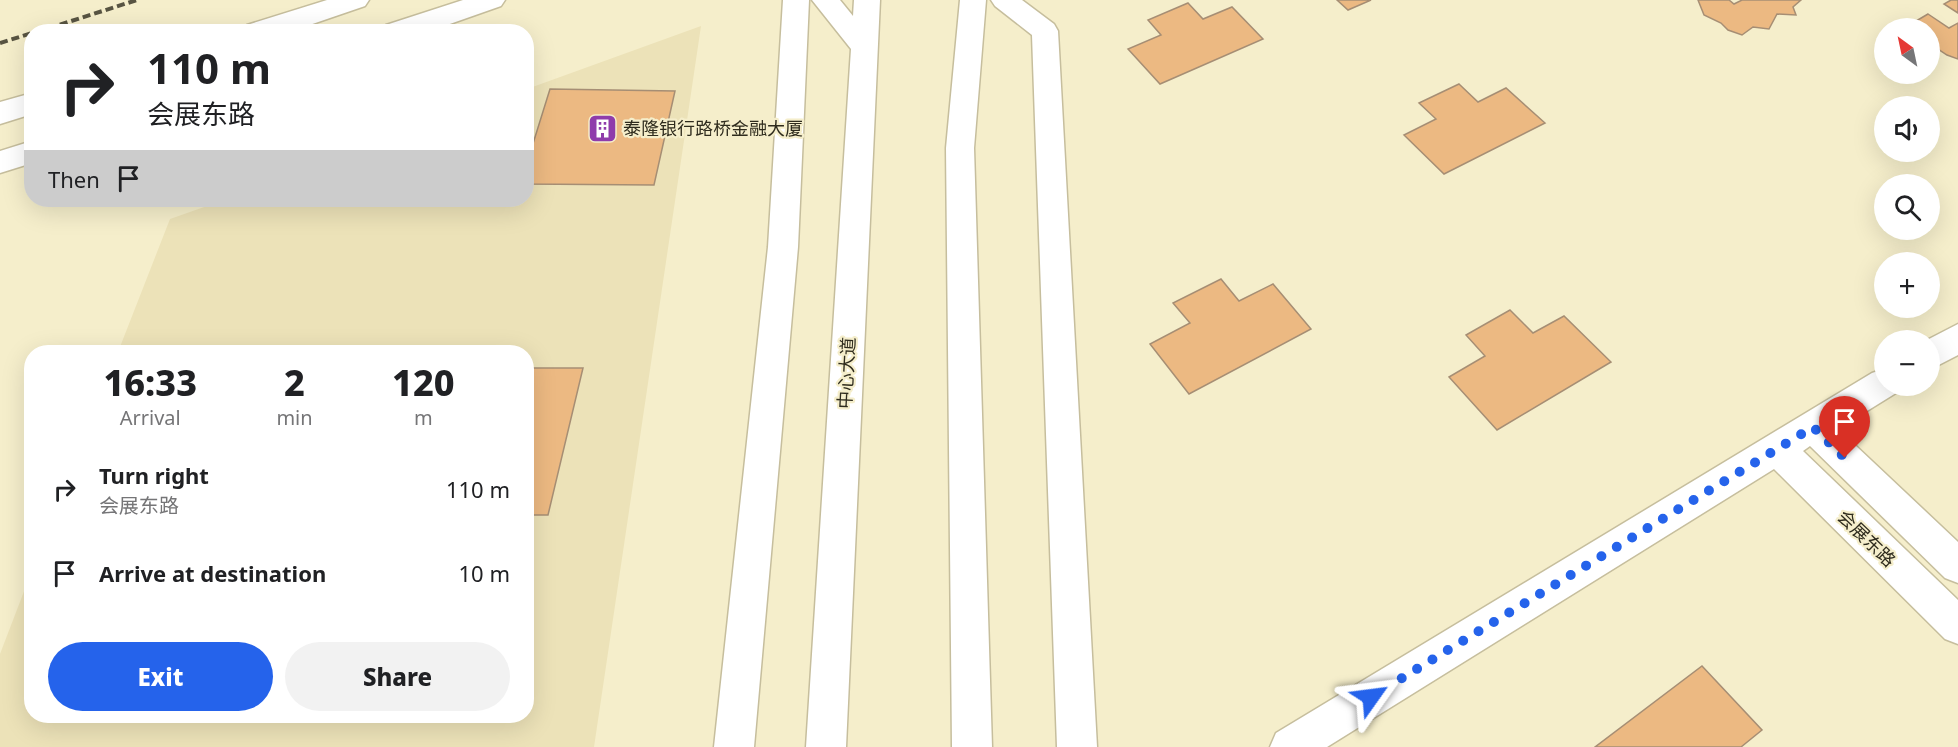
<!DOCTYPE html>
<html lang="en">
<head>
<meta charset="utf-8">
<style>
	body { margin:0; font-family:"Noto Sans","Noto Sans SC",sans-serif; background:#f2f2f2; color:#202124; height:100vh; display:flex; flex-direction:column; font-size:22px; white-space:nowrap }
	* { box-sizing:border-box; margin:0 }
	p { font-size:20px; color:#757577 }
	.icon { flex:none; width:33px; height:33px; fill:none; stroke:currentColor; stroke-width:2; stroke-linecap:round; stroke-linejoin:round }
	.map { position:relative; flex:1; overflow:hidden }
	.drawer { position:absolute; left:24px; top:345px; width:510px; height:378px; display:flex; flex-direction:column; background:#fff; border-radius:24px; box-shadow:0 6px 24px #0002 }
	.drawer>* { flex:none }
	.banner { position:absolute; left:24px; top:24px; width:510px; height:183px; border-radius:24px; box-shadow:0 6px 24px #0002; background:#fff; color:#202124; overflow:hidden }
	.needle { width:39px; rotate:327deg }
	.tools { position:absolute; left:1874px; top:18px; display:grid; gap:12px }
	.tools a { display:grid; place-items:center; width:66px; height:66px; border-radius:50%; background:#fff; box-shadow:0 6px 24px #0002; font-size:30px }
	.pin { position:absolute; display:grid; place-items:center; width:51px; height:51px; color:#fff; margin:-62px -26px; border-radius:50% 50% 50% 0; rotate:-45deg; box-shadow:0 0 6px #0007 }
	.pin .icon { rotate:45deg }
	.me { position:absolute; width:66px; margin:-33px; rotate:59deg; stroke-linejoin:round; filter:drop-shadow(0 0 4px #0008) }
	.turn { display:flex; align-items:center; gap:21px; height:126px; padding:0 24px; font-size:27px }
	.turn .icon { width:78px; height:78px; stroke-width:2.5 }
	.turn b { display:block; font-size:42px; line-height:51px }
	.then { display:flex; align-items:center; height:57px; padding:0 24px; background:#0003; gap:12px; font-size:22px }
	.eta { display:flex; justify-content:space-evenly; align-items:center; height:102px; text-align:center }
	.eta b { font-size:36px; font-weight:800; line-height:42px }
	.cta { display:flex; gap:12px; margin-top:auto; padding:12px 24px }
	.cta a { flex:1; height:69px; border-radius:36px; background:#2563eb; color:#fff; font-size:24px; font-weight:800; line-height:69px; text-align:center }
	.cta a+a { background:#f2f2f2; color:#202124 }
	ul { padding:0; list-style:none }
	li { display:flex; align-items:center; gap:18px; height:84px; padding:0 24px }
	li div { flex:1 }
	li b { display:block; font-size:22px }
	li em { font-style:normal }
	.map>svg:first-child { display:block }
	.built { fill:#ece2b8 }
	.building { fill:#ecb982; stroke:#a68e74; stroke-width:1.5 }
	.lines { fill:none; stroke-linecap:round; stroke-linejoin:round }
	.secondary-casing { stroke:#c6be9d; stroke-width:3 }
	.primary-casing { stroke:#c6be9d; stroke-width:3 }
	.secondary { fill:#fff; fill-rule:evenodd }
	.primary { fill:#fff; fill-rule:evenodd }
	.rail { stroke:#585442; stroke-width:4; stroke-dasharray:8 4; stroke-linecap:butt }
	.route { stroke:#2563eb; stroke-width:10; stroke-dasharray:0 18 }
	.labels { text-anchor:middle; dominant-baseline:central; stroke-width:4.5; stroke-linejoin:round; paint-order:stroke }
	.poi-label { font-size:18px; fill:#2e2b1d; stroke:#f5eecb; text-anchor:start }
	.street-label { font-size:18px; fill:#2e2b1d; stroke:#f5eecb }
</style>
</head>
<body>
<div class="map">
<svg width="1958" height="747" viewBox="0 0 1958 747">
	<rect width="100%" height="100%" fill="#f5eecb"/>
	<!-- built -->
	<path class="built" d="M 701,26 L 594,747 L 0,747 L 0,654 L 31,573 L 32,716 L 526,716 L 526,352 L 118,352 L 170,219 L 224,200 L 526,200 L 527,89 Z"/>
	<!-- building -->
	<path class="building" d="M 1337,0 L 1371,0 L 1348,10 Z
		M 1698,0 L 1729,0 L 1734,4 L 1742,0 L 1801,0 L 1793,7 L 1796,15 L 1777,14 L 1769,29 L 1753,27 L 1742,35 L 1728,30 L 1721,23 L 1704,15 Z
		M 1951,0 L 1958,0 L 1958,13 L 1944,4 Z
		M 1188,3 L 1203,19 L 1232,7 L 1263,39 L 1160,84 L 1128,49 L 1161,35 L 1148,20 Z
		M 1928,14 L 1949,28 L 1958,23 L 1958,59 L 1947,55 L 1929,43 L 1929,28 L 1914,28 L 1911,24 Z
		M 1459,84 L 1478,102 L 1506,88 L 1545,123 L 1444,174 L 1404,135 L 1436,119 L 1419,103 Z
		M 550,89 L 675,91 L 654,185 L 526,184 L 526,166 Z
		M 1221,279 L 1239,301 L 1273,284 L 1311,329 L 1189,394 L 1150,344 L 1190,323 L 1173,303 Z
		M 1510,310 L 1533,333 L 1564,316 L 1611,362 L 1497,430 L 1449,377 L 1485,356 L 1466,335 Z
		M 526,368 L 583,368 L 548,515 L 526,515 Z
		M 1702,666 L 1762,730 L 1741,747 L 1595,747 Z"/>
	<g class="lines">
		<defs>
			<path id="secondary" d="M 783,0 L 809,0 L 798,247 L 754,747 L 714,747 L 768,247 Z
				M 991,0 L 1022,0 L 1054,24 L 1058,31 L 1097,747 L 1057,747 L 1032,35 L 995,6 Z
				M 1958,324 L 1958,355 L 1929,370 L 1929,340 L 1927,340 Z
				M 1884,369 L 1884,386 L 1899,386 L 1896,393 L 1838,429 L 1958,542 L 1958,583 L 1945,578 L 1810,446 L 1803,451 L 1958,600 L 1958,644 L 1945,639 L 1774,469 L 1327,747 L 1270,747 L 1276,733 L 1872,373 Z"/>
			<path id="primary" d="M 327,0 L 369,0 L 365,6 L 289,32 L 244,32 L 247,25 Z
				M 463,0 L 505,0 L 501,6 L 427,32 L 383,32 L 386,25 Z
				M 812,0 L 840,0 L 853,16 L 854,0 L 880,0 L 846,747 L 806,747 L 851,49 Z
				M 960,0 L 986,0 L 974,148 L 992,747 L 952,747 L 946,148 Z
				M 32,93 L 32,114 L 0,124 L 0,102 Z
				M 32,141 L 32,163 L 0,173 L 0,151 Z"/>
		</defs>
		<!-- secondary casing -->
		<use href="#secondary" class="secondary-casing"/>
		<!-- primary casing -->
		<use href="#primary" class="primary-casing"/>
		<!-- secondary -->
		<use href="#secondary" class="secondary"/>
		<!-- primary -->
		<use href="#primary" class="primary"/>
		<!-- rail -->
		<path class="rail" d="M 37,32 L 137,0
			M 0,43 L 32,33"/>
	</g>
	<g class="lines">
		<!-- route -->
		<path class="route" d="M 1371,697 L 1813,427 L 1845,458"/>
	</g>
	<!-- icons -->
	<defs>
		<symbol id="building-square" viewBox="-11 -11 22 22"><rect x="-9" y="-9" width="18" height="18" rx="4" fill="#8f3cab" stroke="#f5eecb"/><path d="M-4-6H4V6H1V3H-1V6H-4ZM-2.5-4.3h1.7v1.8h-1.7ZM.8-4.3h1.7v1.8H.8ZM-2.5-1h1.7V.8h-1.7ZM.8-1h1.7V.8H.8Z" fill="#fff"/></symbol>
	</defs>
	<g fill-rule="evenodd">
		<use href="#building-square" x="586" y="112" width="33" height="33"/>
	</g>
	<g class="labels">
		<!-- poi labels -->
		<g class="poi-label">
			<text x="623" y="128">泰隆银行路桥金融大厦</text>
		</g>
		<!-- street labels -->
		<g class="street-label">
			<text transform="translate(846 373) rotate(-87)">中心大道</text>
			<text transform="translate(1867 538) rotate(44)">会展东路</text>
		</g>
	</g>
</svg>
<div class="tools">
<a><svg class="needle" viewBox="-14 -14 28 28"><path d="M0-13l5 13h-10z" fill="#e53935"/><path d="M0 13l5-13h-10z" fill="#757577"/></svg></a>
<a><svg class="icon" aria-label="sound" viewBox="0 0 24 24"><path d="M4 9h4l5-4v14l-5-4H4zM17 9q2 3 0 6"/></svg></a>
<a><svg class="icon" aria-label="search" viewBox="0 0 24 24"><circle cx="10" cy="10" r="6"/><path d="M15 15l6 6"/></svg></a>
<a>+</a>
<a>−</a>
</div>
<div class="pin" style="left:1845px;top:458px;background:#d93025"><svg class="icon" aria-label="arrive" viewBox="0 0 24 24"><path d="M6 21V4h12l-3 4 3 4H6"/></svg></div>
<svg class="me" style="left:1371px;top:697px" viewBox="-20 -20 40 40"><path d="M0-17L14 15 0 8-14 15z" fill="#2563eb" stroke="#fff" stroke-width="4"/></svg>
<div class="banner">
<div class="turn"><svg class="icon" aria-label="right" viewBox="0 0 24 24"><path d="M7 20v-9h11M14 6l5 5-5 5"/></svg><div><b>110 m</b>会展东路</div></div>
<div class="then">Then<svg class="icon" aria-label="arrive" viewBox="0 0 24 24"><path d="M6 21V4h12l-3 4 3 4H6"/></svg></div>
</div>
<section class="drawer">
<div class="eta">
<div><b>16:33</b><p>Arrival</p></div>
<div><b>2</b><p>min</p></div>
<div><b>120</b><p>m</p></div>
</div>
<ul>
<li><svg class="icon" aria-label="right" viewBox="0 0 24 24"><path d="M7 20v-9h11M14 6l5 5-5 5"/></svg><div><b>Turn right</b><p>会展东路</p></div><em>110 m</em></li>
<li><svg class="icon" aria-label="arrive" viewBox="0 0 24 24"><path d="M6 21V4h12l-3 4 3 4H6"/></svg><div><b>Arrive at destination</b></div><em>10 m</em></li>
</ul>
<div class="cta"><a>Exit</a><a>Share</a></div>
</section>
</div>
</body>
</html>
